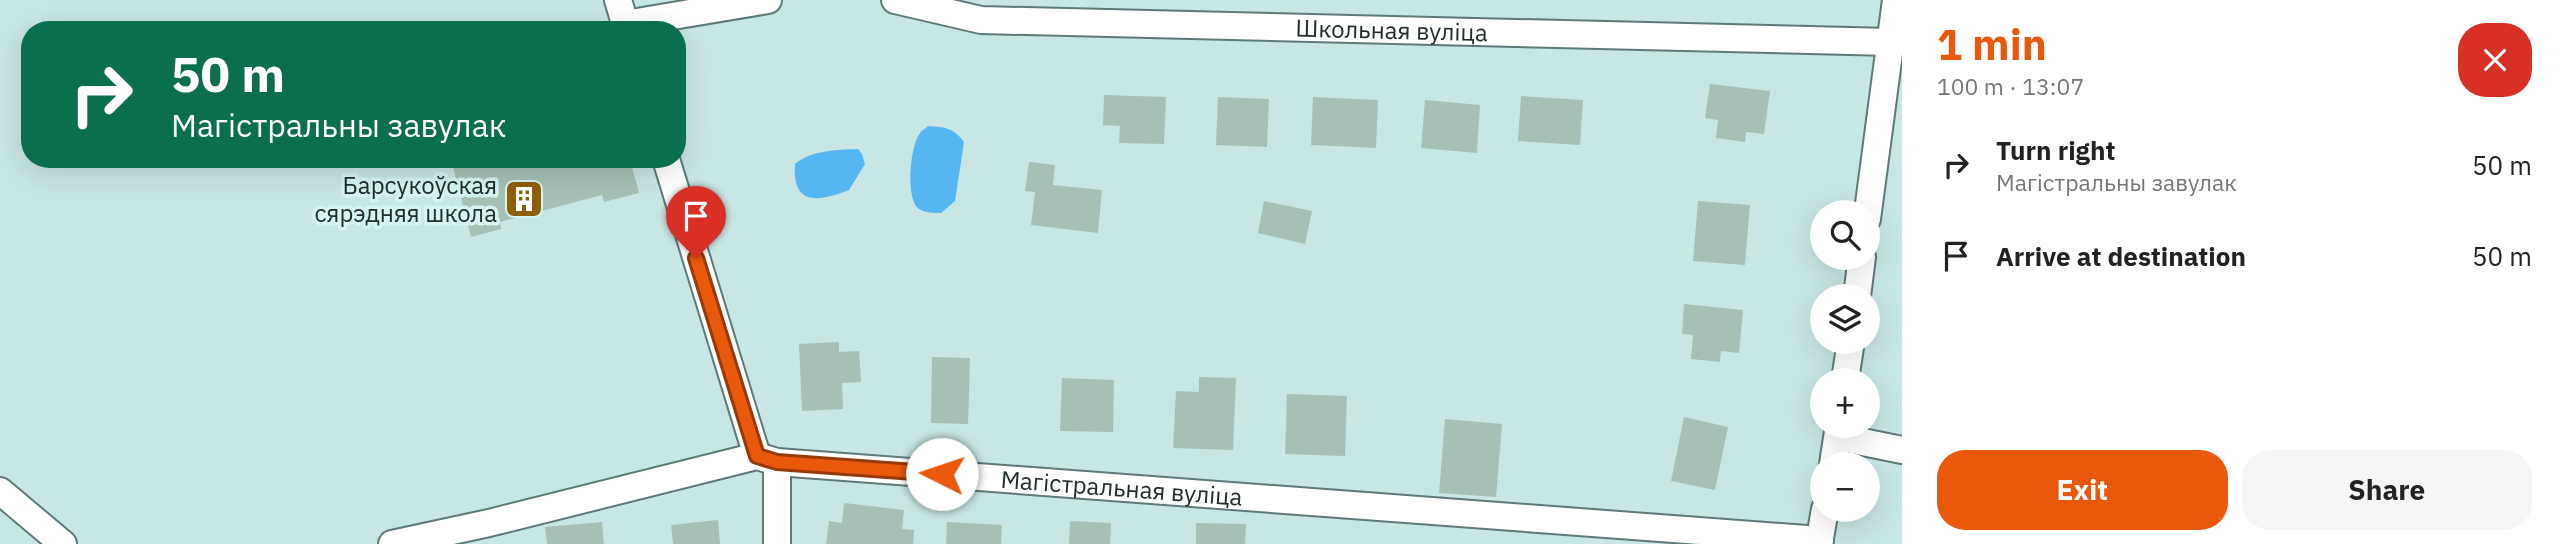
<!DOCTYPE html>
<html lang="en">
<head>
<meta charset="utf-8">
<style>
	body { margin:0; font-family:"IBM Plex Sans",sans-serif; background:#f6f6f6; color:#222; height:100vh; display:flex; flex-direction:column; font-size:26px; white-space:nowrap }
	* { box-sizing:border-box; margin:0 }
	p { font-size:23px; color:#767676 }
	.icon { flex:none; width:38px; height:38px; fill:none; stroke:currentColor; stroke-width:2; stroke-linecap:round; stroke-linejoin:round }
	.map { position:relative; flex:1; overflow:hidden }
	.panel { display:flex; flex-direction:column; background:#fff; width:665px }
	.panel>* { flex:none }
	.guide { position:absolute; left:21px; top:21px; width:665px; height:147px; border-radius:28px; box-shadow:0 7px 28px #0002; background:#0b6e4f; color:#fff; overflow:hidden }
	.buttons { position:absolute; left:1810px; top:200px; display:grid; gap:14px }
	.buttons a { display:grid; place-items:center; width:70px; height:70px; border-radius:50%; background:#fff; box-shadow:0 7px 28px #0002; font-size:35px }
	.pin { position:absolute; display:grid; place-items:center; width:60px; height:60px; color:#fff; margin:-72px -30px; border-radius:50% 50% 50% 0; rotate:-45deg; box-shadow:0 0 7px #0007 }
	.pin .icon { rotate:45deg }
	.me { position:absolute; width:77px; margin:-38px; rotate:274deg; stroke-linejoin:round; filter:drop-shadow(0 0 5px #0008) }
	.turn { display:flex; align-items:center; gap:24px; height:147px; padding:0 35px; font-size:32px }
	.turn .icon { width:91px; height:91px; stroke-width:2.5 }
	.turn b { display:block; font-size:49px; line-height:60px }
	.round { display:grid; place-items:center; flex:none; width:74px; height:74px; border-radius:28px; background:#f6f6f6 }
	.headline { display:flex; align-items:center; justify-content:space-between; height:119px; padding:0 35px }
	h1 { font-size:42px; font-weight:800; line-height:52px; color:#ea580c }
	.action { display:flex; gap:14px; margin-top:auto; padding:14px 35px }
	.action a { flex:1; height:80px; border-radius:28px; background:#ea580c; color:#fff; font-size:28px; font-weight:800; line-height:80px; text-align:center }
	.action a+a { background:#f6f6f6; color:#222 }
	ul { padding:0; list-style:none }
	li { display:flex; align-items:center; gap:21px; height:91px; padding:0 35px }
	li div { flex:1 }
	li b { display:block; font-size:26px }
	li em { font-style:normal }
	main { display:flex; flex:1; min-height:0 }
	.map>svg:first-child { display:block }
	.water { fill:#56b6f1 }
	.building { fill:#a6c0b5 }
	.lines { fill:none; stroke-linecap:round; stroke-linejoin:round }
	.minor-casing { stroke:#5e7978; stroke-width:30 }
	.minor { stroke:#fff; stroke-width:26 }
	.route-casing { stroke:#983908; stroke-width:18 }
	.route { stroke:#ea580c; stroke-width:12 }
	.labels { text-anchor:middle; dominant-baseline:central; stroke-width:7; stroke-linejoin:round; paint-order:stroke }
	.street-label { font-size:24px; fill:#212d2c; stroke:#d5f4f2 }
	.poi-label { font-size:24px; fill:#212d2c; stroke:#d5f4f2; text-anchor:end }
</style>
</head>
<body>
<main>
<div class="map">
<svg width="1902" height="544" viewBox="0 0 1902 544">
	<rect width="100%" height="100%" fill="#c8e6e4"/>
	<!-- water -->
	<path class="water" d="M 928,126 C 945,127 954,128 964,142 L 955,201 L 941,213 C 934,213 925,213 919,209 C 905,199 910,146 920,133 C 922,130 925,129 928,126 Z
		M 858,149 L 862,154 L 865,164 L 849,190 C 818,202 792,206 795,164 C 811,150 837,150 858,149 Z"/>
	<!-- building -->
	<path class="building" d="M 1710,84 L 1770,91 L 1764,134 L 1746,132 L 1745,142 L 1716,138 L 1718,120 L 1705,118 Z
		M 1104,95 L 1166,97 L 1164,144 L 1119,143 L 1120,126 L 1103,125 Z
		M 1521,96 L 1583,100 L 1580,145 L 1518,141 Z
		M 1218,97 L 1269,99 L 1267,147 L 1216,145 Z
		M 1313,97 L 1378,100 L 1376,148 L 1311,145 Z
		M 1425,100 L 1480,105 L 1477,153 L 1421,148 Z
		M 451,159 L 630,159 L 639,193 L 604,202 L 602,195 L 500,222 L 501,229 L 471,237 Z
		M 1029,162 L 1055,165 L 1053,185 L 1102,190 L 1098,233 L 1031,225 L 1035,192 L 1025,191 Z
		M 1264,201 L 1312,211 L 1305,244 L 1258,233 Z
		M 1698,201 L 1750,205 L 1745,265 L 1693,261 Z
		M 1684,304 L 1743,310 L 1739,353 L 1721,351 L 1720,362 L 1691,359 L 1693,335 L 1682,334 Z
		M 839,342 L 839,352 L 859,351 L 861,382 L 842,383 L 843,409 L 802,411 L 799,344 Z
		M 932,357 L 970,358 L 968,424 L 931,423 Z
		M 1199,377 L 1236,378 L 1233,450 L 1173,448 L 1176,391 L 1199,392 Z
		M 1062,378 L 1114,380 L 1113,432 L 1060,431 Z
		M 1287,394 L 1347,396 L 1345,456 L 1285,454 Z
		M 1684,417 L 1728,427 L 1715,490 L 1671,481 Z
		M 1445,419 L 1502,424 L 1496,497 L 1439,493 Z
		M 844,503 L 904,510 L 902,529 L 914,530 L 913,544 L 826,544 L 829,521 L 842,523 Z
		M 718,520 L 720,544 L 673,544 L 671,525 Z
		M 1070,521 L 1111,523 L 1110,544 L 1069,544 Z
		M 602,522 L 604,544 L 547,544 L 545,527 Z
		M 947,522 L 1002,525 L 1001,544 L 946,544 Z
		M 1196,523 L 1246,524 L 1245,544 L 1196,544 Z"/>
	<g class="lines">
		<defs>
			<g id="minor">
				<path d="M 618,0 L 627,30"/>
				<path id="s1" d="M 895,0 L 981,20 L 1891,42"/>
				<path d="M 625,24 L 768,0"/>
				<path d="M 666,159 L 757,456"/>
				<path d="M 1867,219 L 1896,0"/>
				<path d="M 1857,296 L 1862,257"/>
				<path d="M 1845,380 L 1851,341"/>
				<path d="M 1838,437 L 1902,450"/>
				<path d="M 1833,464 L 1839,425"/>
				<path d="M 0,491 L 63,544"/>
				<path id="s2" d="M 392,544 L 489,523 L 757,456 L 777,462 L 1820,540"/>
				<path d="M 777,544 L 777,462"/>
				<path d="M 1819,544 L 1825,509"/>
			</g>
		</defs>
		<!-- minor casing -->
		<use href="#minor" class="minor-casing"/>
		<!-- minor -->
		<use href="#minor" class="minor"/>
	</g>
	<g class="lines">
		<defs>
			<path id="route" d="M 696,258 L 757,456 L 777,462 L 942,474"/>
		</defs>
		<!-- route casing -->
		<use href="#route" class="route-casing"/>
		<!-- route -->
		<use href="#route" class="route"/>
	</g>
	<!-- icons -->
	<defs>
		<symbol id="building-square" viewBox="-11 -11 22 22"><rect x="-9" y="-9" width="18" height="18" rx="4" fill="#8d5f06" stroke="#d5f4f2"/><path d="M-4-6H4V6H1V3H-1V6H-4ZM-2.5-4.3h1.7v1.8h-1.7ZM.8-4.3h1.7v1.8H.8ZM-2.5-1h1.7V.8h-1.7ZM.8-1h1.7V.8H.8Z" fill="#fff"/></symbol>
	</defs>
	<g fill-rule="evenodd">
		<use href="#building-square" x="502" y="177" width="44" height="44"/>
	</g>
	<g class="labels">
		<!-- street labels -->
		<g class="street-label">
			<text stroke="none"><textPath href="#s1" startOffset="499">Школьная вуліца</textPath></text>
			<text stroke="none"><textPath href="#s2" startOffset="742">Магістральная вуліца</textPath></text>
		</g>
		<!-- poi labels -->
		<g class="poi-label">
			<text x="497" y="185">Барсукоўская<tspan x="497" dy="28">сярэдняя школа</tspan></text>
		</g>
	</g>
</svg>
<div class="buttons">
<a><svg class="icon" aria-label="search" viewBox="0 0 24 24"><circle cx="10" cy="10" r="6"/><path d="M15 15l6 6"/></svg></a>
<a><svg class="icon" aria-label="layers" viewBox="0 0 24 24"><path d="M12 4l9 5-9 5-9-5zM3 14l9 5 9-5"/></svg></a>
<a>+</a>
<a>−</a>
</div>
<div class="pin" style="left:696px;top:258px;background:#d93025"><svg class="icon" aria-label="arrive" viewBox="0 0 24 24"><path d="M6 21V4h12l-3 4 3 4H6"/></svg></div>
<svg class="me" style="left:942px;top:474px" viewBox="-20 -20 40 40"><circle r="19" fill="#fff"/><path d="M0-13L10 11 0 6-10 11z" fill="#ea580c"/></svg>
<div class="guide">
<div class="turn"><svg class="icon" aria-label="right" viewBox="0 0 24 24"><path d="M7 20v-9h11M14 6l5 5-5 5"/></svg><div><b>50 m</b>Магістральны завулак</div></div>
</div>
</div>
<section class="panel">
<div class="headline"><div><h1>1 min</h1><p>100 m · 13:07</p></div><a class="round" style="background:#d93025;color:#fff"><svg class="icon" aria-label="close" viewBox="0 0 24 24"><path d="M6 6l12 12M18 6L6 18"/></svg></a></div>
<ul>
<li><svg class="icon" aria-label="right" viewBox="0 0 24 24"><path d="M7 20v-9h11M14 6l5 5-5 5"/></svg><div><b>Turn right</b><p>Магістральны завулак</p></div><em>50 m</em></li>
<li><svg class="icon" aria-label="arrive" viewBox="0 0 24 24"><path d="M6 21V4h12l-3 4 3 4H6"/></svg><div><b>Arrive at destination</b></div><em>50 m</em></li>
</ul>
<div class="action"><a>Exit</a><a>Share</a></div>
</section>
</main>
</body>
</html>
